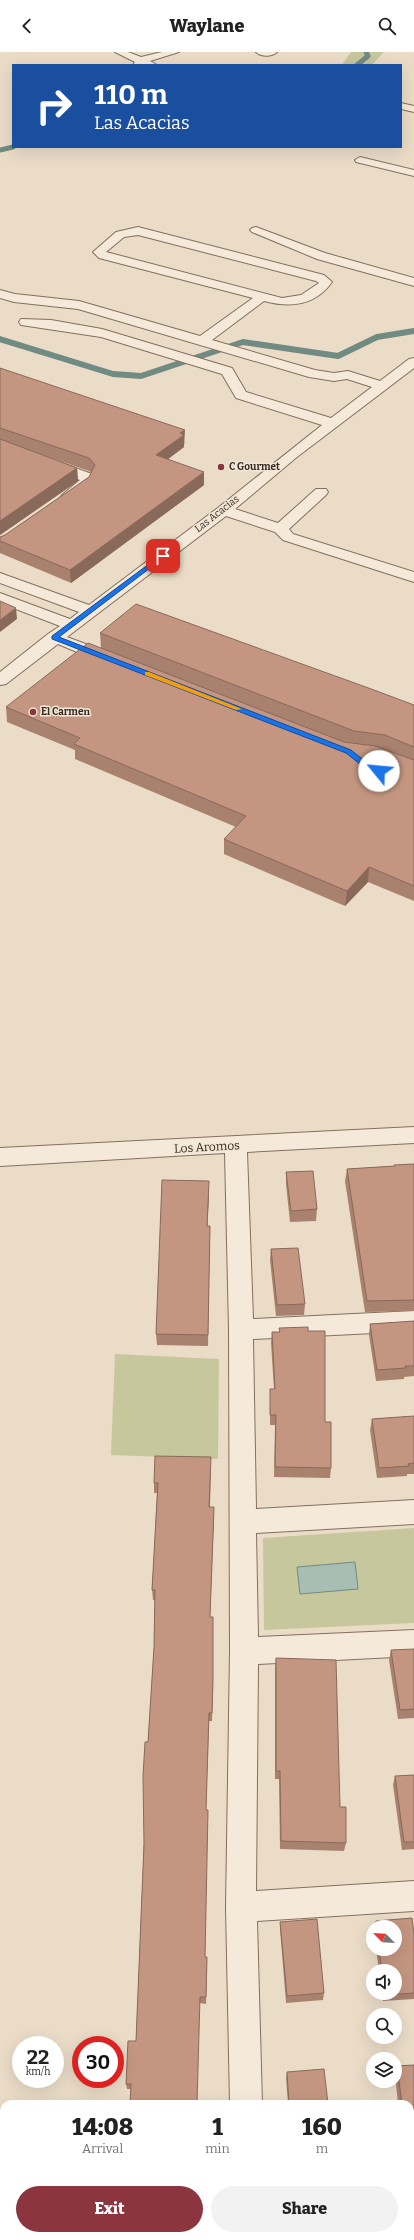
<!DOCTYPE html>
<html lang="en">
<head>
<meta charset="utf-8">
<style>
	body { margin:0; font-family:Bitter,serif; background:#f2f2f2; color:#222; height:100vh; display:flex; flex-direction:column; font-size:15px; white-space:nowrap }
	* { box-sizing:border-box; margin:0 }
	p { font-size:13px; color:#767676 }
	.icon { flex:none; width:22px; height:22px; fill:none; stroke:currentColor; stroke-width:2; stroke-linecap:round; stroke-linejoin:round }
	.map { position:relative; flex:1; overflow:hidden }
	.side { position:absolute; left:0px; top:2048px; width:414px; height:140px; display:flex; flex-direction:column; background:#fff; border-radius:12px 12px 0 0; box-shadow:0 4px 16px #0002 }
	.side>* { flex:none }
	.hud { position:absolute; left:12px; top:12px; width:390px; height:84px; border-radius:0px; box-shadow:0 4px 16px #0002; background:#1a4fa0; color:#fff; overflow:hidden }
	.needle { width:26px; rotate:294deg }
	.buttons { position:absolute; left:366px; top:1868px; display:grid; gap:8px }
	.buttons a { display:grid; place-items:center; width:36px; height:36px; border-radius:50%; background:#fff; box-shadow:0 4px 16px #0002; font-size:20px }
	.speed { position:absolute; left:12px; top:1984px; display:flex; gap:8px; font-size:20px; font-weight:700; text-align:center }
	.speed>* { display:grid; place-content:center; width:52px; height:52px; border-radius:50%; background:#fff; box-shadow:0 4px 16px #0002; line-height:1 }
	.speed small { font-size:10px; font-weight:400 }
	.speed .limit { border:6px solid #d22; background:#fff; color:#111 }
	.pin { position:absolute; display:grid; place-items:center; width:34px; height:34px; color:#fff; margin:-17px; border-radius:8px; box-shadow:0 2px 6px #0006 }
	.me { position:absolute; width:44px; margin:-22px; rotate:298deg; stroke-linejoin:round; filter:drop-shadow(0 0 3px #0008) }
	.turn { display:flex; align-items:center; gap:14px; height:84px; padding:0 16px; font-size:18px }
	.turn .icon { width:52px; height:52px; stroke-width:2.5 }
	.turn b { display:block; font-size:28px; line-height:34px }
	.eta { display:flex; justify-content:space-evenly; align-items:center; height:68px; text-align:center }
	.eta b { font-size:24px; font-weight:800; line-height:28px }
	.primary-button { display:flex; gap:8px; margin-top:auto; padding:8px 16px }
	.primary-button a { flex:1; height:46px; border-radius:24px; background:#8c353e; color:#fff; font-size:16px; font-weight:800; line-height:46px; text-align:center }
	.primary-button a+a { background:#f2f2f2; color:#222 }
	header { display:flex; justify-content:space-between; align-items:center; height:52px; padding:0 16px; background:#fff; font-size:18px; font-weight:800 }
	.map>svg:first-child { display:block }
	.green { fill:#c6c79c }
	.water { fill:#a8beb5; stroke:#708b82 }
	.lines { fill:none; stroke-linecap:round; stroke-linejoin:round }
	.stream-far1 { stroke:#708b82; stroke-width:5 }
	.stream { stroke:#708b82; stroke-width:6 }
	.minor-casing { stroke:#846f5f; stroke-width:2 }
	.minor { fill:#f5eada; fill-rule:evenodd }
	.wall { fill:#a9816f }
	.shaded-wall { fill:#89695a }
	.building { fill:#c49681; stroke:#89695a }
	.route { fill:#1a73e8; stroke:#114b97 }
	.slow { fill:#f59e0b }
	.poi-dot { fill:#8c353e; stroke:#f2e7d6; stroke-width:1.5 }
	.labels { text-anchor:middle; dominant-baseline:central; stroke-width:3; stroke-linejoin:round; paint-order:stroke }
	.far-poi-label { font-size:10px; font-weight:bold; fill:#352921; stroke:#f2e7d6; text-anchor:start }
	.far-street-label { font-size:10px; fill:#352921; stroke:#f2e7d6 }
	.street-label { font-size:12px; fill:#352921; stroke:#f2e7d6 }
</style>
</head>
<body>
<header><svg class="icon" aria-label="back" viewBox="0 0 24 24"><path d="M15 5l-7 7 7 7"/></svg>Waylane<svg class="icon" aria-label="search" viewBox="0 0 24 24"><circle cx="10" cy="10" r="6"/><path d="M15 15l6 6"/></svg></header>
<div class="map">
<svg width="414" height="2188" viewBox="0 0 414 2188">
	<rect width="100%" height="100%" fill="#eadcc7"/>
	<!-- green -->
	<path class="green" d="M 351,0 L 384,0 L 372,13 L 342,13 Z
		M 115,1302 L 219,1307 L 218,1407 L 111,1403 Z
		M 414,1476 L 414,1571 L 264,1578 L 263,1486 Z"/>
	<!-- water -->
	<path class="water" d="M 355,1510 L 358,1537 L 300,1542 L 297,1515 Z"/>
	<g class="lines">
		<!-- stream-far1 -->
		<path class="stream-far1" d="M 357,13 L 368,4 L 366,0
			M 0,98 L 13,95"/>
		<!-- stream -->
		<path class="stream" d="M 0,287 L 113,322 L 141,324 L 243,290 L 338,304 L 377,285 L 414,279"/>
		<defs>
			<path id="minor" d="M 115,0 L 128,0 L 141,5 L 162,0 L 179,0 L 150,9 L 157,13 L 133,13 L 135,10 Z
				M 256,0 L 277,0 C 272,5 261,5 256,0 Z
				M 401,51 L 414,54 L 414,60 L 401,57 Z
				M 360,105 L 414,118 L 414,124 L 356,110 L 355,108 Z
				M 138,175 L 324,223 L 332,230 C 315,254 290,256 264,249 L 212,288 L 315,318 L 334,321 L 348,319 L 380,329 L 409,307 L 414,306 L 414,316 L 297,405 L 235,457 L 278,471 L 316,437 L 326,437 L 328,440 L 326,443 L 289,477 L 293,482 L 414,520 L 414,530 L 283,488 L 275,480 L 226,464 L 67,585 L 115,603 L 117,607 L 115,611 L 103,611 L 58,592 L 6,632 L 0,633 L 0,620 L 48,582 L 60,574 L 0,551 L 0,541 L 70,567 L 79,560 L 0,531 L 0,521 L 89,553 L 219,455 L 322,373 L 236,346 L 222,322 L 101,285 L 21,273 L 19,270 L 21,267 L 51,268 L 102,277 L 232,316 L 246,340 L 331,366 L 372,335 L 347,327 L 334,329 L 309,325 L 78,257 L 14,250 L 0,246 L 0,238 L 15,242 L 79,249 L 200,284 L 253,246 L 99,206 L 93,200 L 116,180 ZM 138,183 L 316,229 L 319,231 L 301,243 L 282,246 L 106,200 L 124,185 Z
				M 256,175 L 325,201 L 414,226 L 414,234 L 317,207 L 252,180 L 250,178 L 252,176 Z
				M 0,389 L 92,422 L 95,427 C 89,438 76,453 62,449 L 60,446 L 62,443 L 80,428 L 0,398 Z
				M 414,1075 L 414,1091 L 247,1100 L 253,1267 L 414,1259 L 414,1279 L 253,1287 L 256,1457 L 414,1448 L 414,1472 L 256,1481 L 258,1585 L 414,1578 L 414,1604 L 258,1612 L 256,1839 L 414,1829 L 414,1859 L 257,1869 L 262,2052 L 230,2052 L 226,1855 L 230,1599 L 229,1278 L 225,1101 L 0,1114 L 0,1096 Z
				M 410,2141 L 414,2141 L 414,2175 L 410,2175 Z
				M 231,2184 L 265,2184 L 265,2188 L 231,2188 Z"/>
		</defs>
		<!-- minor casing -->
		<use href="#minor" class="minor-casing"/>
		<!-- minor -->
		<use href="#minor" class="minor"/>
	</g>
	<!-- wall -->
	<path class="wall" d="M 0,316 L 185,390 L 184,391 L 184,395 L 168,407 L 204,433 L 71,531 L 0,501 L 0,485 L 5,483 L 89,425 L 92,421 L 89,419 L 20,395 L 77,416 L 78,429 L 0,483 Z
		M 100,581 L 414,653 L 414,849 L 368,830 L 345,854 L 233,806 L 224,802 L 224,787 L 236,775 L 75,707 L 75,698 L 7,670 L 6,655 L 101,596 Z
		M 414,1112 L 414,1259 L 365,1260 L 345,1129 L 347,1117 L 394,1114 L 394,1113 Z
		M 286,1120 L 317,1157 L 316,1169 L 290,1170 L 286,1132 Z
		M 209,1140 L 207,1174 L 210,1174 L 208,1294 L 157,1293 L 156,1282 Z
		M 271,1197 L 305,1252 L 304,1263 L 276,1264 L 270,1208 Z
		M 414,1269 L 414,1324 L 404,1325 L 404,1327 L 376,1329 L 369,1283 L 370,1272 Z
		M 279,1276 L 325,1370 L 331,1416 L 330,1426 L 274,1425 L 275,1373 L 270,1373 L 270,1337 L 274,1337 L 271,1291 L 272,1280 L 279,1280 Z
		M 414,1364 L 414,1422 L 407,1422 L 407,1424 L 377,1426 L 370,1378 L 372,1367 Z
		M 211,1415 L 210,1455 L 214,1465 L 210,1565 L 213,1637 L 212,1669 L 209,1669 L 206,1758 L 205,1905 L 207,1905 L 206,1952 L 200,1951 L 131,2037 L 127,2037 L 126,2032 L 136,1989 L 148,1690 L 154,1595 L 155,1548 L 153,1548 L 152,1538 L 157,1441 L 154,1441 L 154,1431 Z
		M 414,1597 L 414,1666 L 398,1667 L 389,1608 L 391,1598 Z
		M 276,1606 L 340,1755 L 346,1791 L 344,1799 L 280,1797 L 279,1727 L 275,1727 L 275,1615 Z
		M 414,1723 L 414,1797 L 402,1798 L 393,1733 L 395,1724 Z
		M 412,1866 L 414,1882 L 414,1947 L 383,1949 L 382,1941 L 395,1941 L 395,1919 L 379,1919 L 376,1897 L 395,1897 L 395,1875 L 374,1875 L 376,1869 Z
		M 280,1870 L 324,1941 L 323,1948 L 286,1951 L 280,1877 Z
		M 414,2013 L 414,2100 L 410,2101 L 410,2052 L 398,2052 L 395,2023 L 395,2018 L 397,2014 Z
		M 287,2020 L 328,2052 L 288,2052 L 286,2026 Z"/>
	<!-- shaded-wall -->
	<path class="shaded-wall" d="M 185,378 L 184,395 L 156,416 L 156,403 L 180,381 Z
		M 77,416 L 78,429 L 0,483 L 0,469 Z
		M 204,420 L 204,433 L 71,531 L 70,518 Z
		M 16,556 L 17,567 L 0,580 L 0,568 Z
		M 369,815 L 368,830 L 345,854 L 347,839 Z
		M 209,1129 L 209,1140 L 207,1185 L 207,1174 Z"/>
	<!-- building -->
	<path class="building" d="M 0,316 L 185,378 L 180,381 L 184,383 L 156,403 L 204,420 L 70,518 L 0,489 L 0,485 L 5,483 L 89,425 L 95,413 L 89,406 L 0,376 Z
		M 0,387 L 77,416 L 0,469 Z
		M 0,549 L 16,556 L 0,568 Z
		M 136,552 L 374,638 L 414,653 L 414,695 L 385,683 L 354,679 L 100,581 Z
		M 88,591 L 344,690 L 375,694 L 414,708 L 414,834 L 369,815 L 347,839 L 233,791 L 224,787 L 246,764 L 74,692 L 80,686 L 6,655 Z
		M 414,1112 L 414,1248 L 367,1249 L 347,1117 L 395,1114 L 394,1113 Z
		M 313,1119 L 317,1157 L 291,1159 L 286,1120 Z
		M 162,1128 L 209,1129 L 207,1174 L 210,1174 L 208,1283 L 156,1282 Z
		M 298,1196 L 305,1252 L 277,1253 L 271,1197 Z
		M 414,1269 L 414,1314 L 405,1314 L 406,1316 L 377,1318 L 370,1272 Z
		M 308,1275 L 308,1279 L 325,1279 L 325,1370 L 331,1370 L 331,1416 L 275,1415 L 276,1363 L 270,1363 L 270,1337 L 275,1337 L 272,1280 L 280,1280 L 279,1276 Z
		M 414,1364 L 414,1411 L 408,1412 L 409,1414 L 379,1416 L 372,1367 Z
		M 155,1404 L 211,1405 L 209,1455 L 214,1455 L 210,1565 L 213,1565 L 213,1628 L 212,1661 L 209,1661 L 206,1758 L 208,1758 L 205,1905 L 207,1905 L 206,1945 L 200,1945 L 197,2052 L 130,2052 L 131,2032 L 126,2032 L 128,1989 L 136,1989 L 144,1792 L 143,1724 L 145,1690 L 148,1690 L 154,1595 L 155,1538 L 152,1538 L 158,1431 L 154,1431 Z
		M 414,1597 L 414,1657 L 400,1658 L 391,1598 Z
		M 276,1606 L 336,1608 L 340,1755 L 346,1755 L 346,1791 L 281,1789 L 280,1719 L 276,1719 Z
		M 414,1723 L 414,1790 L 404,1790 L 395,1724 Z
		M 412,1866 L 414,1882 L 414,1941 L 385,1943 L 385,1941 L 395,1941 L 395,1919 L 382,1919 L 379,1897 L 395,1897 L 395,1875 L 376,1875 L 376,1869 Z
		M 317,1867 L 324,1941 L 287,1944 L 280,1870 Z
		M 414,2013 L 414,2096 L 410,2096 L 410,2052 L 402,2052 L 397,2014 Z
		M 324,2017 L 328,2052 L 289,2052 L 287,2020 Z
		M 128,2184 L 204,2184 L 204,2188 L 128,2188 Z
		M 414,2184 L 414,2188 L 389,2188 L 389,2186 Z"/>
	<!-- route -->
	<path class="route" d="M 161,503 L 166,504 L 59,585 L 351,698 L 370,713 L 382,718 L 382,721 L 365,716 L 346,701 L 52,587 L 52,584 Z"/>
	<!-- slow -->
	<path class="slow" d="M 145,620 L 149,620 L 242,657 L 236,658 L 145,623 Z"/>
	<!-- markers -->
	<g class="poi-dot">
		<circle cx="221" cy="415" r="4"/>
		<circle cx="33" cy="660" r="4"/>
	</g>
	<g class="labels">
		<!-- far-poi labels -->
		<g class="far-poi-label">
			<text x="229" y="415">C Gourmet</text>
			<text x="41" y="660">El Carmen</text>
		</g>
		<!-- far-street labels -->
		<g class="far-street-label">
			<text transform="translate(217 462) rotate(-38)">Las Acacias</text>
		</g>
		<!-- street labels -->
		<g class="street-label">
			<text transform="translate(207 1095) rotate(-3)">Los Aromos</text>
		</g>
	</g>
</svg>
<div class="buttons">
<a><svg class="needle" viewBox="-14 -14 28 28"><path d="M0-13l5 13h-10z" fill="#e53935"/><path d="M0 13l5-13h-10z" fill="#767676"/></svg></a>
<a><svg class="icon" aria-label="sound" viewBox="0 0 24 24"><path d="M4 9h4l5-4v14l-5-4H4zM17 9q2 3 0 6"/></svg></a>
<a><svg class="icon" aria-label="search" viewBox="0 0 24 24"><circle cx="10" cy="10" r="6"/><path d="M15 15l6 6"/></svg></a>
<a><svg class="icon" aria-label="layers" viewBox="0 0 24 24"><path d="M12 4l9 5-9 5-9-5zM3 14l9 5 9-5"/></svg></a>
</div>
<div class="speed"><div>22<small>km/h</small></div><div class="limit">30</div></div>
<div class="pin" style="left:163px;top:504px;background:#d93025"><svg class="icon" aria-label="arrive" viewBox="0 0 24 24"><path d="M6 21V4h12l-3 4 3 4H6"/></svg></div>
<svg class="me" style="left:379px;top:719px" viewBox="-20 -20 40 40"><circle r="19" fill="#fff"/><path d="M0-13L10 11 0 6-10 11z" fill="#1a73e8"/></svg>
<div class="hud">
<div class="turn"><svg class="icon" aria-label="right" viewBox="0 0 24 24"><path d="M7 20v-9h11M14 6l5 5-5 5"/></svg><div><b>110 m</b>Las Acacias</div></div>
</div>
<section class="side">
<div class="eta">
<div><b>14:08</b><p>Arrival</p></div>
<div><b>1</b><p>min</p></div>
<div><b>160</b><p>m</p></div>
</div>
<div class="primary-button"><a>Exit</a><a>Share</a></div>
</section>
</div>
</body>
</html>
